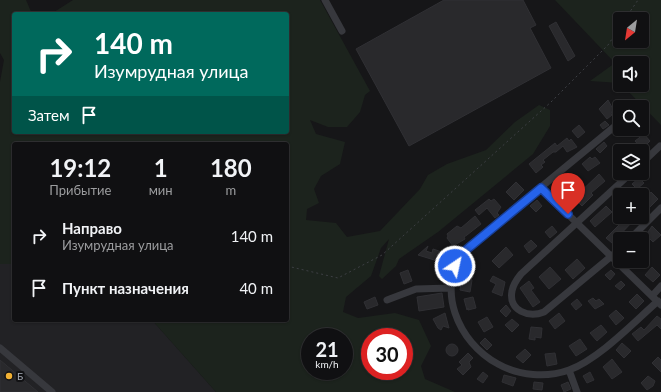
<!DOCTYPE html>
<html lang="ru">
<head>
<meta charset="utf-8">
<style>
	body { margin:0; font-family:Lato,sans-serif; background:#1e1e20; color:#f1f3f6; height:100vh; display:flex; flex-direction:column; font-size:15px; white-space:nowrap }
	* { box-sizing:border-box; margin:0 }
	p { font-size:13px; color:#9c9d9f }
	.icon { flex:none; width:22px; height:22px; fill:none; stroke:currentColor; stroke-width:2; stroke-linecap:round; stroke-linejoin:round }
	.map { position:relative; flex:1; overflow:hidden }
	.sheet { position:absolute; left:12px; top:142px; width:277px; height:180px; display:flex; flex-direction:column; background:#101012; border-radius:4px; box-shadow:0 1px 3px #0004,0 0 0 1px #303032 }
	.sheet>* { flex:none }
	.hud { position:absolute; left:12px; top:12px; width:277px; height:122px; border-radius:4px; box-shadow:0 1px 3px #0004,0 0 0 1px #303032; background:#00695c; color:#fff; overflow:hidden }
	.needle { width:26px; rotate:210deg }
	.controls { position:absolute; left:613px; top:12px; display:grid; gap:8px }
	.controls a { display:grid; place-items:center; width:36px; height:36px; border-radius:4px; background:#101012; box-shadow:0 1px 3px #0004,0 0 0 1px #303032; font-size:20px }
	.speed { position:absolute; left:301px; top:328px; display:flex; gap:8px; font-size:20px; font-weight:700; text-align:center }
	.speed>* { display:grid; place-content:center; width:52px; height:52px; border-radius:50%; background:#101012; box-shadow:0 1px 3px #0004,0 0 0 1px #303032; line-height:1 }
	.speed small { font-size:10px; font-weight:400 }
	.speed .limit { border:6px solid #d22; background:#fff; color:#111 }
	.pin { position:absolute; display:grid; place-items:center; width:34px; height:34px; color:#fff; margin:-41px -17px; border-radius:50% 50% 50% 0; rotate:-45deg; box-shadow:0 0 4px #0007 }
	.pin .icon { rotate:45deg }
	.me { position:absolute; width:44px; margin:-22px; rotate:34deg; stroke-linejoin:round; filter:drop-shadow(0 0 3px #0008) }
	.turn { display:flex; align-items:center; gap:14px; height:84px; padding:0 16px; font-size:18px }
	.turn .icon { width:52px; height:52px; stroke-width:2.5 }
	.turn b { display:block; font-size:28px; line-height:34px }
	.then { display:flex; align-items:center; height:38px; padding:0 16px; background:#0003; gap:8px; font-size:15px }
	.eta { display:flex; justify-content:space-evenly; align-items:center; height:68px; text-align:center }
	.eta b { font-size:24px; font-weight:700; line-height:28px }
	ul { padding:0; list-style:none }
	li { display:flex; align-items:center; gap:12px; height:52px; padding:0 16px }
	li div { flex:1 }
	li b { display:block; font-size:15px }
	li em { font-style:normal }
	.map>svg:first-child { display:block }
	.built { fill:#222225 }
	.green { fill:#1c231d; fill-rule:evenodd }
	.building { fill:#29292c; stroke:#303034 }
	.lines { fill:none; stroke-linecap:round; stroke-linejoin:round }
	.path { stroke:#3d3f44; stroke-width:1; stroke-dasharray:2 3; stroke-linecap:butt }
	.minor { stroke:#37383d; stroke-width:7 }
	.route-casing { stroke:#184099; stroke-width:10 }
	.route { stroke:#2563eb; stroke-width:7 }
	.poi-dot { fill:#f2b134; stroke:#111113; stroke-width:1.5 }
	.labels { text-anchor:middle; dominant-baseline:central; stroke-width:4; stroke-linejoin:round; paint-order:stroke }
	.poi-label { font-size:10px; fill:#a8adb8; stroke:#111113; text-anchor:start }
</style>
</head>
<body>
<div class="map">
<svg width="661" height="392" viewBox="0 0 661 392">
	<rect width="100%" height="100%" fill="#161618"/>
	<!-- built -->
	<path class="built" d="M 0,264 L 14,264 L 14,320 L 152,320 L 216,392 L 0,392 Z"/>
	<!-- green -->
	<path class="green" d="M 0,0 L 26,0 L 32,14 L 14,14 L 14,132 L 287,132 L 287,14 L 51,14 L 73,0 L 320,0 L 370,91 L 365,95 L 360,112 L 347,127 L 328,127 L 310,120 L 316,134 L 345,142 L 340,164 L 321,176 L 314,189 L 319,203 L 307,209 L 306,220 L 336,223 L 347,237 L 380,231 L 420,189 L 428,175 L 447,164 L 486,150 L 515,122 L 539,105 L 550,110 L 550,126 L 533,154 L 438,232 L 399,259 L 396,266 L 382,279 L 379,276 L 389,239 L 381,248 L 371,276 L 346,297 L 343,312 L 358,318 L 395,313 L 419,320 L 431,346 L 421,366 L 425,379 L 455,392 L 216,392 L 152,320 L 287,320 L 287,144 L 14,144 L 14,264 L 0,264 L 0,82 L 4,60 L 0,53 ZM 310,337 L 344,337 L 344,371 L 310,371 ZM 370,337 L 404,337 L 404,371 L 370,371 Z
		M 555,0 L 661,0 L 661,125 L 622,85 L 642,85 L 642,63 L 620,63 L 620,83 L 590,81 L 615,63 ZM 620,19 L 642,19 L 642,41 L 620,41 Z"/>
	<!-- building -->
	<path class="building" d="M 444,0 L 523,0 L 536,25 L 530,28 L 551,68 L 409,146 L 356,49 Z
		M 556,22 L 575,56 L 568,61 L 549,26 Z
		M 608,100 L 613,109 L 611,114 L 612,115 L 607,119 L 599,109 Z
		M 605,121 L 609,125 L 603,129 L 600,125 Z
		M 579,125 L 585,132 L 578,138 L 572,131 Z
		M 644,134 L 650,141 L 642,149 L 635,141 Z
		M 567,138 L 569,141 L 571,139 L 577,147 L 567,152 L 563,146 L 556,152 L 553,152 L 543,160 L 545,162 L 541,165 L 543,167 L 536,173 L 529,164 L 555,143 L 557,146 Z
		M 604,142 L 607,146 L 600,153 L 596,149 Z
		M 590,157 L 592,159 L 595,157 L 600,163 L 588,171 L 582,164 Z
		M 599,174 L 605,181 L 591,193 L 593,195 L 582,206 L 574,198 Z
		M 639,178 L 644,183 L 637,189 L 632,184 Z
		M 559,180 L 566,188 L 560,193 L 554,186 Z
		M 516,182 L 524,190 L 514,200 L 506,192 Z
		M 651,192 L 658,199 L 646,211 L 642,208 L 642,203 Z
		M 620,195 L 620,207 L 614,202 Z
		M 489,199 L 491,201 L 494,199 L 501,207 L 497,213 L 499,215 L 495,218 L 487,208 L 479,215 L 475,210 Z
		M 537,200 L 542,206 L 536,212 L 530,206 Z
		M 606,206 L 612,212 L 595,227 L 590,221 Z
		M 475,216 L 481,224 L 467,235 L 464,237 L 465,239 L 453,246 L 447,238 L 448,236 L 447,234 L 457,226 L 461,228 Z
		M 627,217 L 637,217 L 612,243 L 606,238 Z
		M 552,226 L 557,232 L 550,238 L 545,232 Z
		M 652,226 L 661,235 L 653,242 L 646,235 Z
		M 531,240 L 537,246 L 529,253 L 524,246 Z
		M 428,246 L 426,251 L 432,253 L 433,249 L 448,254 L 444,263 L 418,255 Z
		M 506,247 L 513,255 L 499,268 L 492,261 Z
		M 577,259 L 585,268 L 573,279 L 565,270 Z
		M 550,267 L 561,279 L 549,289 L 539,277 Z
		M 652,267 L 660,275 L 653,282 L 645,275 Z
		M 408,270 L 412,281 L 404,284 L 400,273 Z
		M 611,270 L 615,274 L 610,280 L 605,275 Z
		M 493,276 L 505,282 L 502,296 L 492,292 L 496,284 L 490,281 Z
		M 462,278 L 472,280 L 470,292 L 460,290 Z
		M 529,281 L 534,288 L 531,290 L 540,302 L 533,307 L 520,288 Z
		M 621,281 L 625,285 L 620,290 L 615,286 Z
		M 442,293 L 444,307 L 419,311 L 417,297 Z
		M 637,294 L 644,301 L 636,309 L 629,302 Z
		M 375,297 L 378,305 L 367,309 L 364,302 Z
		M 473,297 L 476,308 L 468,310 L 468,308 L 467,310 L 464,299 Z
		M 593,298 L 596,301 L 599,299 L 604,304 L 595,309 L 588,301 Z
		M 577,299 L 582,305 L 576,310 L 571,304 Z
		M 506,305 L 511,311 L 506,317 L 500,311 Z
		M 616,310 L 624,318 L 616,325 L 609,316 Z
		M 445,313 L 449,328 L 443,326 L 441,330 L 438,328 L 433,319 Z
		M 559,313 L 565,321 L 555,329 L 549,321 Z
		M 657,316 L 661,319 L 661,329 L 657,325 L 638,341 L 632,334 L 641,327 L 644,330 Z
		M 487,317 L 493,327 L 484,332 L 478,322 Z
		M 512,319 L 519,325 L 512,332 L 505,325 Z
		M 601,325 L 607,332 L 597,341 L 590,333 Z
		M 531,327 L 542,328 L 541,338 L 535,337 L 535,340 L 529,339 Z
		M 485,338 L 492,345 L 487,350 L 480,343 Z
		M 580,339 L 587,349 L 576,356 L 569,346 Z
		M 622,343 L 631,351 L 624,358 L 616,350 Z
		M446 350a6 6 0 1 1 12 0a6 6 0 1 1-12 0Z
		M 525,349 L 531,355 L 523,363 L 516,357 Z
		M 468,353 L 473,358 L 469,362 L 471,367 L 463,375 L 457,369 L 462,365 L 459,362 Z
		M 555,353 L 557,364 L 547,366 L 545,354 Z
		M 658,357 L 661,360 L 661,372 L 652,363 Z
		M 612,359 L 622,372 L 612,379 L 603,367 Z
		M 0,360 L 38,392 L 0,392 Z
		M 483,372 L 488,376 L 483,383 L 477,379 Z
		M 590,372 L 594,380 L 587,383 L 583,376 Z
		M 504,375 L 516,378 L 513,386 L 502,382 Z
		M 648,376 L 655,381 L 653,386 L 647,390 L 641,383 Z
		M 534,382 L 543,383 L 542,390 L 533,389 Z
		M 568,382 L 571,389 L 564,392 L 561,385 Z"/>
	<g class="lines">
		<!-- path -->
		<path class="path" d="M 625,19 L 638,0
			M 287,266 L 338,278 L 382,255 L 551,102 L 608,45 L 620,27"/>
		<!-- minor -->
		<path class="minor" d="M 325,0 L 342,31
			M 620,122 L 466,249 C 434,287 458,343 498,364 C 519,376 547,378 569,370 C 599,359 633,323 658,301
			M 642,163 L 660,146
			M 541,188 L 661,305
			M 630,239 L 661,208
			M 620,249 L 544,312 C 529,318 508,311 512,291 C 513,285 517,279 521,274 L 631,173
			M 652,296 L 661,286
			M 387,300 L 416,289 L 450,288
			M 0,348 L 52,392
			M 569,370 L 577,392"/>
	</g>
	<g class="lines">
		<defs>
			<path id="route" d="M 455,266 L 466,250 L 541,188 L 568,214"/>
		</defs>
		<!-- route casing -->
		<use href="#route" class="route-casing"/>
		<!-- route -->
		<use href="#route" class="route"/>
	</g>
	<!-- markers -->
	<circle class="poi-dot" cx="9" cy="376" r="4"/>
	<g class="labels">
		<!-- poi labels -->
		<g class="poi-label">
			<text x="17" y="376">Б</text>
		</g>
	</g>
</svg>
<div class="controls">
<a><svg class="needle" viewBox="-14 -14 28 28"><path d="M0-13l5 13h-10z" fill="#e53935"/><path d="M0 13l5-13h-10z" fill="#9c9d9f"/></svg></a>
<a><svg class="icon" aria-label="sound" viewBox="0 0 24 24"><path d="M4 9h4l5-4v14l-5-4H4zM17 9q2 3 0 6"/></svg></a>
<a><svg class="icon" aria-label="search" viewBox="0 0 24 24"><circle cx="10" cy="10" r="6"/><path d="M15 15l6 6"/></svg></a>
<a><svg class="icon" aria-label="layers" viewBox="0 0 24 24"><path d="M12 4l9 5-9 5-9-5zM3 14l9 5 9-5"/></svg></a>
<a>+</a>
<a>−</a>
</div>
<div class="speed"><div>21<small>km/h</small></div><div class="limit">30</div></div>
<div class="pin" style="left:568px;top:214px;background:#d93025"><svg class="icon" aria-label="arrive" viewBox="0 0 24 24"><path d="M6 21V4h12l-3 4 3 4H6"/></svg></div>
<svg class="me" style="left:455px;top:266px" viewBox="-20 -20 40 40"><circle r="17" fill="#2563eb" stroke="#fff" stroke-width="3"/><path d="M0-11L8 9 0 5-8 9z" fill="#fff"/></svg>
<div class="hud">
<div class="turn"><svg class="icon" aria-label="right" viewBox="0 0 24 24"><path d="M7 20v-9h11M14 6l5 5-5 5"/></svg><div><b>140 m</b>Изумрудная улица</div></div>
<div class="then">Затем<svg class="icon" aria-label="arrive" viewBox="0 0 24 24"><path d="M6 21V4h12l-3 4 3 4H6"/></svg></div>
</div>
<section class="sheet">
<div class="eta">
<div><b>19:12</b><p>Прибытие</p></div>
<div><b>1</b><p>мин</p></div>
<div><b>180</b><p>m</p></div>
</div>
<ul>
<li><svg class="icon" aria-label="right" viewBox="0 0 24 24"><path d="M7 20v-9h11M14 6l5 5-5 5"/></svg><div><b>Направо</b><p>Изумрудная улица</p></div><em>140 m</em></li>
<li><svg class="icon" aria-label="arrive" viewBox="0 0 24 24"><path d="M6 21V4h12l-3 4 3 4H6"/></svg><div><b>Пункт назначения</b></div><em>40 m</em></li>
</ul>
</section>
</div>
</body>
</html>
